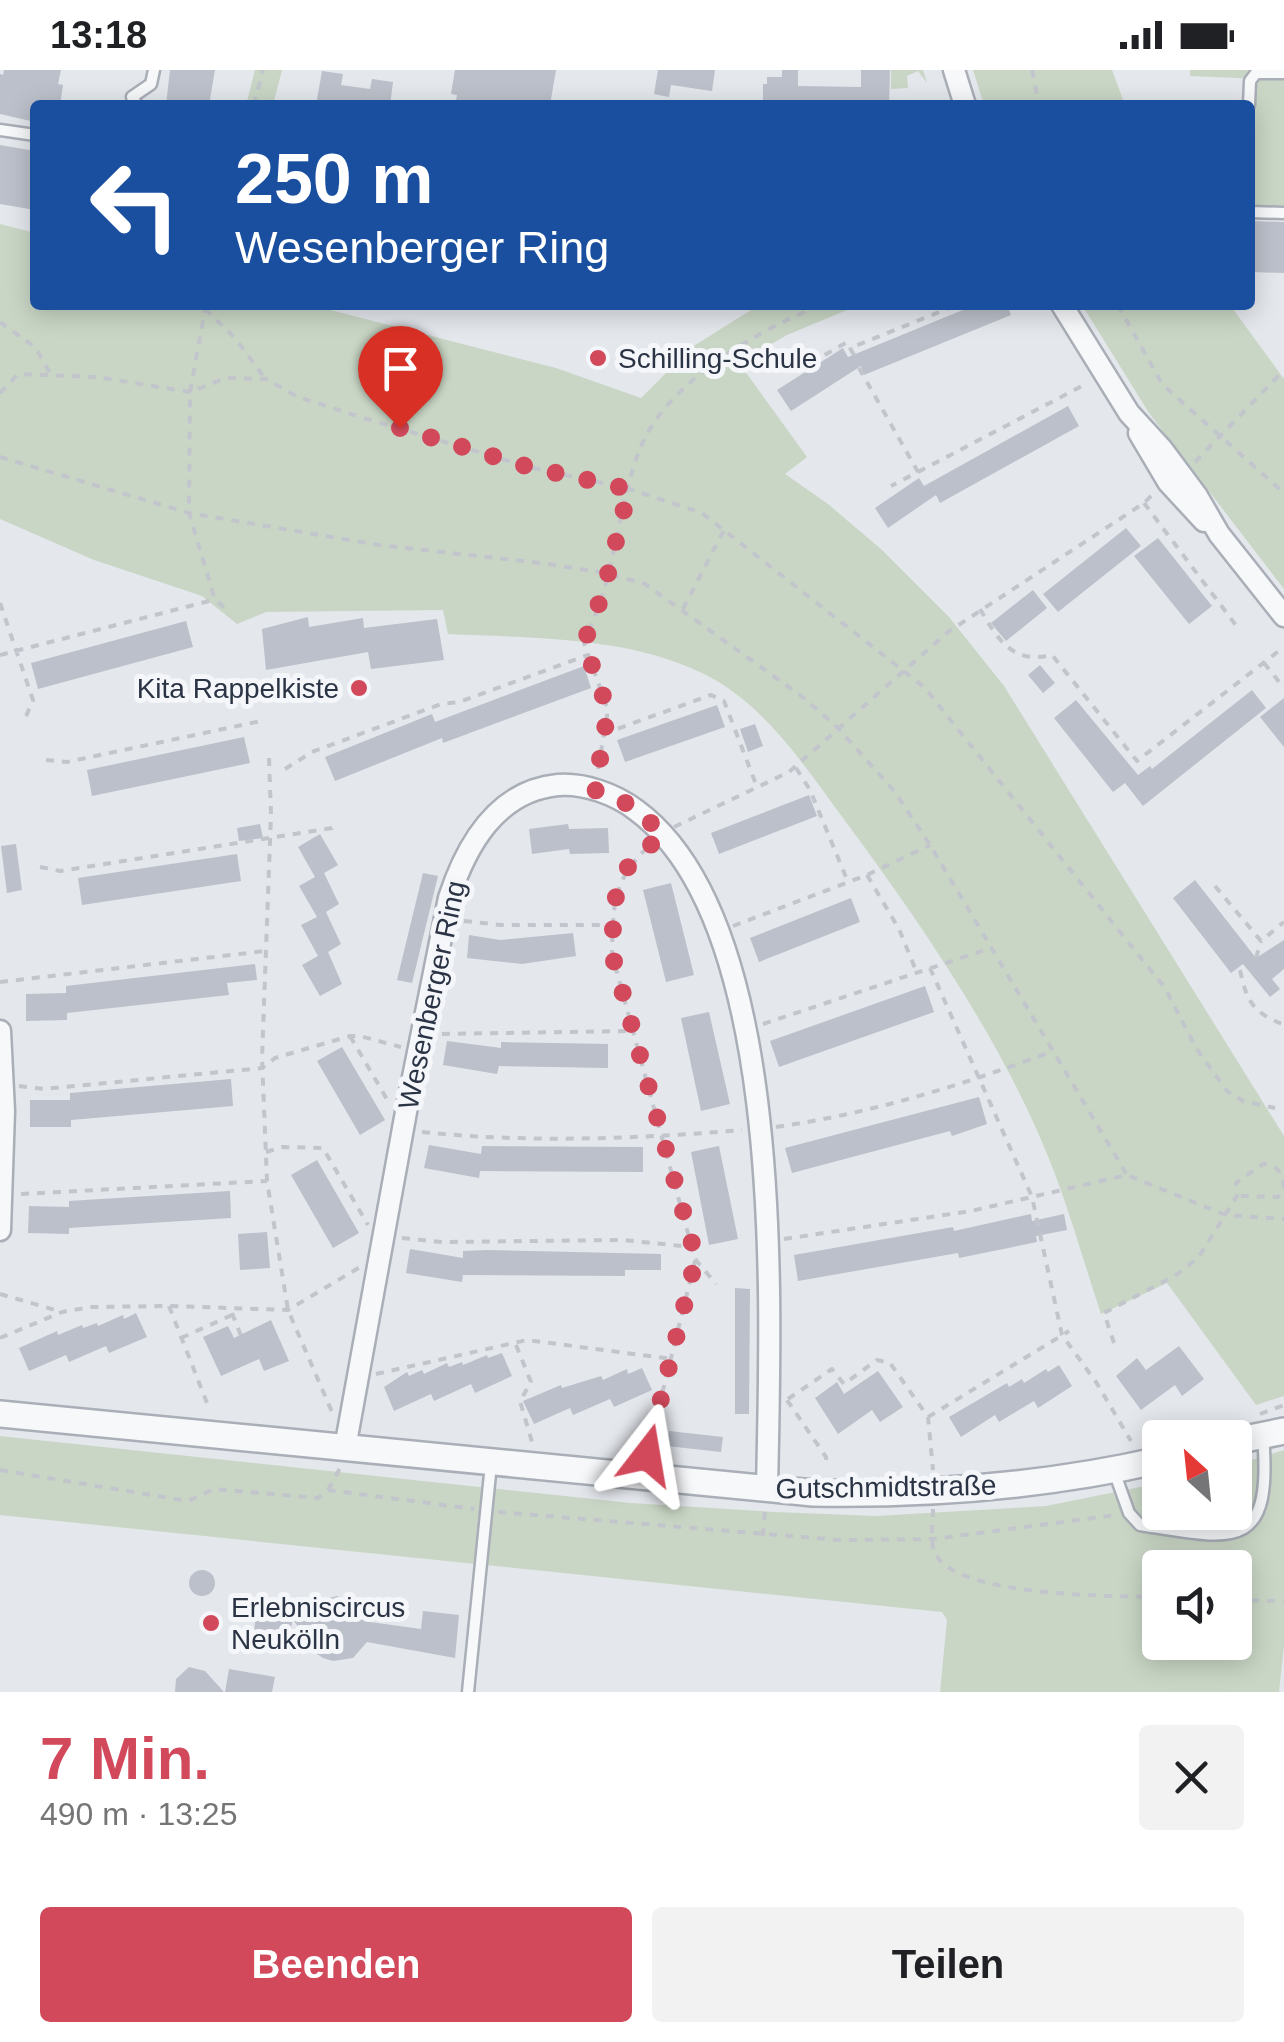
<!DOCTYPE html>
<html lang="de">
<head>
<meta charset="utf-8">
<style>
	body { margin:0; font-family:Helvetica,sans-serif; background:#f2f2f2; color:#202124; height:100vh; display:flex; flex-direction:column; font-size:38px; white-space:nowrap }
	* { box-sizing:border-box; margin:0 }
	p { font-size:32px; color:#757577 }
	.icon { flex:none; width:55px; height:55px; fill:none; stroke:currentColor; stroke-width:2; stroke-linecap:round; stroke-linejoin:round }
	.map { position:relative; height:1622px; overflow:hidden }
	.sheet { display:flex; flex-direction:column; background:#fff; flex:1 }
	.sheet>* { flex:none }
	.guide { position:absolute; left:30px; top:30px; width:1225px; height:210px; border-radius:10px; box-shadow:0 5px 25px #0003; background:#1a4fa0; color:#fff; overflow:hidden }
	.needle { width:65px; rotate:333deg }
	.fabs { position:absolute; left:1142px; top:1350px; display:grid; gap:20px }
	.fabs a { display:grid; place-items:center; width:110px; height:110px; border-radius:10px; background:#fff; box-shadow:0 5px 25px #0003; font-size:50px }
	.pin { position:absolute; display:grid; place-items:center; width:85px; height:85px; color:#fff; margin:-102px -42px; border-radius:50% 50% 50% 0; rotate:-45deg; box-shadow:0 0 10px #0007 }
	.pin .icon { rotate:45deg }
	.me { position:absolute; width:110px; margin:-55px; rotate:14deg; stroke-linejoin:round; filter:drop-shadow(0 0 8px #0008) }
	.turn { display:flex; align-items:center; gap:35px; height:210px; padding:0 40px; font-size:45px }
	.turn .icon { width:130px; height:130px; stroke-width:2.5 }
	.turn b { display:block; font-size:70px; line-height:85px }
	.round { display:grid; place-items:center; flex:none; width:105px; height:105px; border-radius:10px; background:#f2f2f2 }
	.headline { display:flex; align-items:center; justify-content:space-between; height:170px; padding:0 40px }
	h1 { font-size:60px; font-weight:800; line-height:75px; color:#d1495b }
	.action { display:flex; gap:20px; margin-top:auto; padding:20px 40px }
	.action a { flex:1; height:115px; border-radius:10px; background:#d1495b; color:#fff; font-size:40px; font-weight:800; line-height:115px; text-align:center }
	.action a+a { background:#f2f2f2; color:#202124 }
	.status { display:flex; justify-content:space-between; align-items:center; height:70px; padding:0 50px; background:#fff; direction:ltr }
	.status svg { height:28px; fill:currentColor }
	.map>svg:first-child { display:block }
	.green { fill:#c9d6c5; fill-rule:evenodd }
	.building { fill:#bbc0ca }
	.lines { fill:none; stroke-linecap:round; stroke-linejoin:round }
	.service-casing { stroke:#a9aeb7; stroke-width:15 }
	.minor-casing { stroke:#a9aeb7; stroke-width:25 }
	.tertiary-casing { stroke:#a9aeb7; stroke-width:30 }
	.path { stroke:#c2c5cb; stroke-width:4; stroke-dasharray:8 8; stroke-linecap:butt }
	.service { stroke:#f7f8fa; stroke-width:10 }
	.minor { stroke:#f7f8fa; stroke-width:20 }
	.tertiary { stroke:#f7f8fa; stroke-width:25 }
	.route { stroke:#d1495b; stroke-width:18; stroke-dasharray:0 32.4 }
	.poi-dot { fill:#d1495b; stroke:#f4f6f9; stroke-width:4 }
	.labels { text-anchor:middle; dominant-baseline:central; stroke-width:10; stroke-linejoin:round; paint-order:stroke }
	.poi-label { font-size:28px; fill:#2b3445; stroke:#f4f6f9; text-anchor:start }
	.street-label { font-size:28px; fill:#2b3445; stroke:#f4f6f9 }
</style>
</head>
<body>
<div class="status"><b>13:18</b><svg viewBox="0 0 49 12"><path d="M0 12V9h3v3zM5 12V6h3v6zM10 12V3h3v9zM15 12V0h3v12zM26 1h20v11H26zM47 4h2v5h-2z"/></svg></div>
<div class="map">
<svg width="1284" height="1622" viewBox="0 0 1284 1622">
	<rect width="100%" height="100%" fill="#e4e7ec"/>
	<!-- green -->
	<path class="green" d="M 255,0 L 282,0 L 273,35 L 246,35 Z
		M 891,0 L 923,0 L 927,13 L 918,1 L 907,6 L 908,18 L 891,19 Z
		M 973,0 L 1112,0 L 1125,35 L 984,35 Z
		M 1190,0 L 1284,0 L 1284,138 L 1258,137 L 1252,131 L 1253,15 L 1259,9 L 1190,6 Z
		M 0,154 L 35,163 L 35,235 L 311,235 L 556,298 L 641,328 L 692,277 L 759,235 L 859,235 L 787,265 L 739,293 L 807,387 L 785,404 L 828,434 L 882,480 L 949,547 L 1004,616 L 1284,1066 L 1284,1326 L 1256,1335 L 1167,1213 L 1101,1244 C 1082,1187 1066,1127 1042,1072 C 995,961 915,845 843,748 C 803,694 764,633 702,603 C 626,566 530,568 448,564 L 443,540 L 266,542 L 237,554 L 202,526 L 94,490 L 0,449 Z
		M 1082,235 L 1230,235 L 1284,309 L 1284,519 L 1149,343 Z
		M 0,1366 L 631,1433 L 775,1442 L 876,1446 L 1046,1436 L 1160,1413 L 1160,1442 L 1235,1442 L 1235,1395 L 1284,1380 L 1284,1576 L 1279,1622 L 940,1622 L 947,1550 L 942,1542 L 0,1445 ZM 1160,1498 L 1235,1498 L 1235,1572 L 1160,1572 Z"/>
	<!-- building -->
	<path class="building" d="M 4,0 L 61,0 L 58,14 L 63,15 L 60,35 L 35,35 L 35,52 L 0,44 L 0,4 L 3,5 Z
		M 170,0 L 215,0 L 209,35 L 166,35 Z
		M 455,0 L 556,0 L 550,35 L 455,35 L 457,25 L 451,24 Z
		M 658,0 L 715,0 L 712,21 L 671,15 L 669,27 L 654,24 Z
		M 782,0 L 798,0 L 798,16 L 861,17 L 861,0 L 890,0 L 889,35 L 763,35 L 763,14 L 767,14 L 767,7 L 782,7 Z
		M 322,1 L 343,4 L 341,15 L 370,19 L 372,9 L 393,12 L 390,35 L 316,35 Z
		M 0,75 L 35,81 L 35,140 L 0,134 Z
		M 1250,151 L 1284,152 L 1284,203 L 1250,202 Z
		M 975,235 L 1007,235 L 1011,245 L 864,305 L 861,296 L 791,341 L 777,320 L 843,278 L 848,287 Z
		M 1068,336 L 1079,356 L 940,433 L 936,425 L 888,458 L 875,438 L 919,408 L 924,416 Z
		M 1126,458 L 1141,476 L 1058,542 L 1043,524 Z
		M 1158,468 L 1212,536 L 1189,554 L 1134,486 Z
		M 1033,520 L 1047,538 L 1006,571 L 991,553 Z
		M 308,547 L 309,557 L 363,548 L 364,558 L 437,549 L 444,590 L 371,599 L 368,582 L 266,600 L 262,559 Z
		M 186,551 L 193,577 L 38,619 L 31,593 Z
		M 1040,595 L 1055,613 L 1043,623 L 1028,605 Z
		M 584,596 L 591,618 L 443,673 L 442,668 L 335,711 L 325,687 L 432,644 L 435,652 Z
		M 1252,620 L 1266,638 L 1143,736 L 1125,713 L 1113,722 L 1054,648 L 1076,630 L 1138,705 L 1150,696 L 1152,699 Z
		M 1284,628 L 1284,677 L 1260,647 Z
		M 717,635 L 725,657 L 625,692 L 617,670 Z
		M 755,654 L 763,676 L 748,682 L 740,659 Z
		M 244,667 L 250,693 L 92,726 L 87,700 Z
		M 809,725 L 817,746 L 719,784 L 711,763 Z
		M 260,754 L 263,768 L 239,771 L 237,758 Z
		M 568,754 L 569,759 L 608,758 L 609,783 L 570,784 L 569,779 L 532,784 L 529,759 Z
		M 320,764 L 338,795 L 324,803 L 339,834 L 326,842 L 341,874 L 328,882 L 342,914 L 320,926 L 302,895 L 318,886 L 301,855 L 317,847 L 299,816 L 315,807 L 298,777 Z
		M 16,774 L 22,820 L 7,823 L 1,776 Z
		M 237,784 L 241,811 L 82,835 L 78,808 Z
		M 423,803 L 438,806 L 412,913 L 397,910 Z
		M 1195,810 L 1256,888 L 1284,870 L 1284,899 L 1272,909 L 1280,919 L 1270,927 L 1243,894 L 1231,903 L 1173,828 Z
		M 671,813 L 694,905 L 666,912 L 643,820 Z
		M 851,828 L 860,852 L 759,892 L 750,868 Z
		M 573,863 L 576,886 L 522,894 L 467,888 L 469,865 L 500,870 Z
		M 255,894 L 257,910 L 227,913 L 229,925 L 67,943 L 67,950 L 26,951 L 26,924 L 66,923 L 66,916 Z
		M 925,916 L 934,942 L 779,997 L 770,971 Z
		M 709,942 L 730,1034 L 701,1041 L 681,948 Z
		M 447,971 L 501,978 L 501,972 L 608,974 L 608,998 L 499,996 L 497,1004 L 443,995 Z
		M 342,977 L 385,1050 L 360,1065 L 317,991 Z
		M 231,1009 L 233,1036 L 71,1050 L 71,1057 L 30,1057 L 30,1030 L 70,1030 L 70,1023 Z
		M 979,1027 L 987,1054 L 952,1066 L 950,1061 L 792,1103 L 785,1078 Z
		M 429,1075 L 481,1084 L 482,1076 L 643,1077 L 643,1102 L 480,1101 L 479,1108 L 424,1098 Z
		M 719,1076 L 738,1169 L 709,1175 L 691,1082 Z
		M 317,1090 L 359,1163 L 333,1178 L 291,1105 Z
		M 230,1121 L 231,1148 L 69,1158 L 69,1164 L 28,1163 L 29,1136 L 69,1137 L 69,1131 Z
		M 1031,1144 L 1032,1151 L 1064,1144 L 1067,1160 L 1036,1166 L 1037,1172 L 959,1188 L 958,1183 L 798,1211 L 794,1185 L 953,1157 L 954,1161 Z
		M 267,1162 L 270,1198 L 240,1200 L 238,1164 Z
		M 410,1179 L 463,1188 L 463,1181 L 487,1180 L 661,1184 L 661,1200 L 625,1200 L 625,1206 L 463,1205 L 462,1212 L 406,1203 Z
		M 735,1218 L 750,1219 L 749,1344 L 735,1344 Z
		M 136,1243 L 147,1267 L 109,1283 L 106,1276 L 69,1292 L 66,1285 L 29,1301 L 19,1278 L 57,1261 L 58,1265 L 82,1255 L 83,1258 L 97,1253 L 98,1256 L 123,1245 L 124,1249 Z
		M 271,1250 L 289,1291 L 264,1301 L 259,1289 L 221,1306 L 203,1267 L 228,1256 L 234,1268 Z
		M 1179,1276 L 1204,1309 L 1182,1326 L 1175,1315 L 1141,1340 L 1116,1306 L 1137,1288 L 1146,1300 Z
		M 502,1283 L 512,1306 L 475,1323 L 471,1314 L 434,1331 L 431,1324 L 394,1341 L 384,1317 L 407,1302 L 409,1306 L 422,1300 L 424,1304 L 447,1293 L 449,1297 L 462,1292 L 463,1295 L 487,1285 L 488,1288 Z
		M 1059,1295 L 1072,1316 L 1038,1338 L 1034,1331 L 999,1352 L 995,1345 L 961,1367 L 949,1347 L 1007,1313 L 1009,1317 L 1022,1309 L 1024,1313 L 1046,1299 L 1048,1302 Z
		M 642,1298 L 652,1320 L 614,1337 L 610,1329 L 573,1345 L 570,1338 L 534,1354 L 523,1331 L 561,1315 L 562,1318 L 601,1306 L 603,1310 L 627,1299 L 628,1304 Z
		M 878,1301 L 903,1337 L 880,1352 L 872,1340 L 838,1364 L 815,1328 L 837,1312 L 844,1324 Z
		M 669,1361 L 723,1367 L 721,1382 L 667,1376 Z
		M189 1513a13 13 0 1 1 26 0a13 13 0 1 1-26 0Z
		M 337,1526 L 358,1533 L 370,1552 L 421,1559 L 423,1541 L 459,1545 L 455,1588 L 367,1572 L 353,1588 L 333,1591 L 323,1588 L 314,1582 L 293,1549 L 326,1529 Z
		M 257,1532 L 294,1535 L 289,1578 L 253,1574 Z
		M 189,1597 L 205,1601 L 224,1622 L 175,1622 L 176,1609 Z
		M 229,1599 L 275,1607 L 272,1622 L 225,1622 Z"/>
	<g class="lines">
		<defs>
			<path id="service" d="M 137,35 L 132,27 L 151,14 L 154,0
				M 1249,35 L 1250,11 L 1256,3 L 1284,3
				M 0,60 L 35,65
				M 1250,142 L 1284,143
				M 1114,1401 L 1129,1443 L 1140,1455 C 1234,1470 1273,1483 1263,1366
				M 468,1622 L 491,1394"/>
			<path id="minor" d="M 954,0 L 965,35
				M 1062,235 L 1129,343 L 1162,379 L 1197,426 L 1219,464 L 1284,546
				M 1139,363 L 1168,412 L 1204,451
				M 0,961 L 4,1041 L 0,1160
				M 345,1378 L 406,1042 L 449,828 C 466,776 496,721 558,715 C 584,713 615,724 636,740 C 789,852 770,1246 767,1420"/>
			<path id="tertiary" d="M 0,1344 L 813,1423 C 930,1425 1046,1416 1160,1390
				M 1235,1371 L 1284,1361"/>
		</defs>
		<!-- service casing -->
		<use href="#service" class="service-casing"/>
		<!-- minor casing -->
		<use href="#minor" class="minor-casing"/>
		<!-- tertiary casing -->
		<use href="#tertiary" class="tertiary-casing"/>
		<!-- path -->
		<path class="path" d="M 1032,0 L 1039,35
			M 254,35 L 263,0
			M 206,235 L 190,322 L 189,443 L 215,530 L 227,540
			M 1118,235 L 1162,314 L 1284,423
			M 205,239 L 234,267 L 264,307
			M 0,252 L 36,278 L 51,305
			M 854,285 L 850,278 L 957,235
			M 859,298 L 918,402 L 891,416
			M 797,301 L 847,272 L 850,278
			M 0,323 L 18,304 L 97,307 L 190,322 L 226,308 L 266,309 L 298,327 L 364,348 L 529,397 L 629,419 L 702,443 L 924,617 L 1165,918 L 1196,978 L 1227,1021 L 1243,1031 L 1275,1038
			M 0,387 L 189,443 L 379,475 L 541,493 L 606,503 L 645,514 L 800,625 L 837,657 L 895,722 L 930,775 L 1127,1105
			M 1195,392 L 1284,300
			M 918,402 L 1082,316
			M 1144,433 L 1238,558
			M 0,533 L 33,630 L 24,651
			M 683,539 L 724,460
			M 980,539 C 997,568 1012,595 1052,585 L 1137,691 L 1280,580
			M 0,585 L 213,530
			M 1264,593 L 1284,618
			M 603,664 L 711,625 L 724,631 L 757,717
			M 269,688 L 271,744 L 262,988 L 267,1111 L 288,1240 L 332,1342
			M 46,690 L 67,692 L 261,651
			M 796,698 L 810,720 L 848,812
			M 285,699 L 312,682 L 441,634 L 459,632 L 588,585
			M 598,699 L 608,640 L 584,573 C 590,557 598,540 603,523 C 617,477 622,427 639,381 C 665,313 756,261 821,235
			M 674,757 L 789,702 L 948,562 L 1144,433 L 1155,422
			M 647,778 C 612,811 613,838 612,884 L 695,1189 L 716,1214
			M 40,797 L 60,801 L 332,758 L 337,753
			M 867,805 L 899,859 L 917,903
			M 1215,816 L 1261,871 L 1284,852
			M 464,851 L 501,855 L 613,855
			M 733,856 L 867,805 L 930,775
			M 1256,888 L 1261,871
			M 930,898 L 1032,1127 L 1062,1265 L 1096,1312 L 1131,1371
			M 1240,900 C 1247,933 1253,942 1284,955
			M 0,912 L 265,881
			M 763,954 L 991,878
			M 442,964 L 632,961
			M 350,966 L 388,1031
			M 19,1016 L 44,1019 L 262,998 L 275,988 L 350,966 L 360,966 L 401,977
			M 776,1057 C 873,1043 959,1016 1051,982
			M 422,1062 C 528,1073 636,1069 742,1060
			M 266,1082 L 283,1077 L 323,1078 L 368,1155
			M 21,1124 L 267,1111
			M 402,1168 L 442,1172 L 623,1170 L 692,1177
			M 784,1169 L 971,1141 L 1127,1105 L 1226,1145 L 1284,1149
			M 0,1224 L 62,1242
			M 169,1236 L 209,1338
			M 232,1243 L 243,1271
			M 0,1268 L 62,1242 L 92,1237 L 171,1236 L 288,1240 L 360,1197
			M 181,1268 L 232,1245
			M 1114,1273 L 1104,1243 L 1176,1205 L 1198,1188 L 1237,1126 L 1236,1113 L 1263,1094 C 1278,1094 1283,1105 1284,1118 L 1278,1127 L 1237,1126
			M 516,1275 L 531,1312 L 520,1331 L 532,1372
			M 376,1304 L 527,1270 L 672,1289
			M 788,1329 L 832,1299 L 844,1314 L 877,1290 L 890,1293 L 928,1347 L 933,1400
			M 787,1330 L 826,1387 L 827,1398
			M 1260,1344 L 1284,1335
			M 928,1347 L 1069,1261
			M 1175,1368 L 1218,1357
			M 647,1385 L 695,1191
			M 0,1400 L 188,1431 L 214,1419 L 318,1428 L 328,1420 L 474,1439
			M 328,1420 L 340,1398
			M 1235,1422 L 1250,1418
			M 933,1439 C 933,1453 929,1474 936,1485 C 960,1527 1114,1526 1160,1527
			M 1145,1440 L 1160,1437
			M 498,1442 L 839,1470 L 933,1469 L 1116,1445
			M 763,1466 L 765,1441
			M 1235,1530 L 1284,1531"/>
		<!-- service -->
		<use href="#service" class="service"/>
		<!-- minor -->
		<use href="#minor" class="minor"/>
		<!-- tertiary -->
		<use href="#tertiary" class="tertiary"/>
	</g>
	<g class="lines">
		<!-- route -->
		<path class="route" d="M 400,358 L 529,397 L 629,419 L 604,520 L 584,573 L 608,640 L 595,720 L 628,734 L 663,763 L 628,797 L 614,832 L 612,884 L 696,1188 L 647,1385"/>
	</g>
	<!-- markers -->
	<g class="poi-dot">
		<circle cx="598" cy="288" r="10"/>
		<circle cx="359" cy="618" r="10"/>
		<circle cx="211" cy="1553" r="10"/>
	</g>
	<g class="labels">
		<!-- poi labels -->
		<g class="poi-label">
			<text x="618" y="288">Schilling-Schule</text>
			<text x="339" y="618" text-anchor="end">Kita Rappelkiste</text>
			<text x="231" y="1537">Erlebniscircus<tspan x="231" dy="32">Neukölln</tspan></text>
		</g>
		<!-- street labels -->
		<g class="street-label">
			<text transform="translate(432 925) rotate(-78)">Wesenberger Ring</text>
			<text transform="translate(886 1417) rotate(-1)">Gutschmidtstraße</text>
		</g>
	</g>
</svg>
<div class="fabs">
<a><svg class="needle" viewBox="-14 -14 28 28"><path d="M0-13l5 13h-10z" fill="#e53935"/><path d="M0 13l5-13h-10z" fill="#757577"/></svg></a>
<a><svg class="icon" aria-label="sound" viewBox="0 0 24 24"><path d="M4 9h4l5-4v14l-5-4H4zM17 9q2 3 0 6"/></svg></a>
</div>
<div class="pin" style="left:400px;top:358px;background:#d93025"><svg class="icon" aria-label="arrive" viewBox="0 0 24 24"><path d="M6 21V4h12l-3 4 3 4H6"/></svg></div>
<svg class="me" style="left:647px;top:1385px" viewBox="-20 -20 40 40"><path d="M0-17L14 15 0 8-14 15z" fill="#d1495b" stroke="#fff" stroke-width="4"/></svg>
<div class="guide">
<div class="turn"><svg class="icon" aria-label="left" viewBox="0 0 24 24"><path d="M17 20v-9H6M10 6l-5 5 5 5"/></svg><div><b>250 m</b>Wesenberger Ring</div></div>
</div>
</div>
<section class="sheet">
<div class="headline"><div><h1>7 Min.</h1><p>490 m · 13:25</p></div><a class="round"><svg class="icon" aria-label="close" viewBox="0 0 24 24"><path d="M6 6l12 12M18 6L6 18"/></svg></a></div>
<div class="action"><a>Beenden</a><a>Teilen</a></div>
</section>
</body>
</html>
